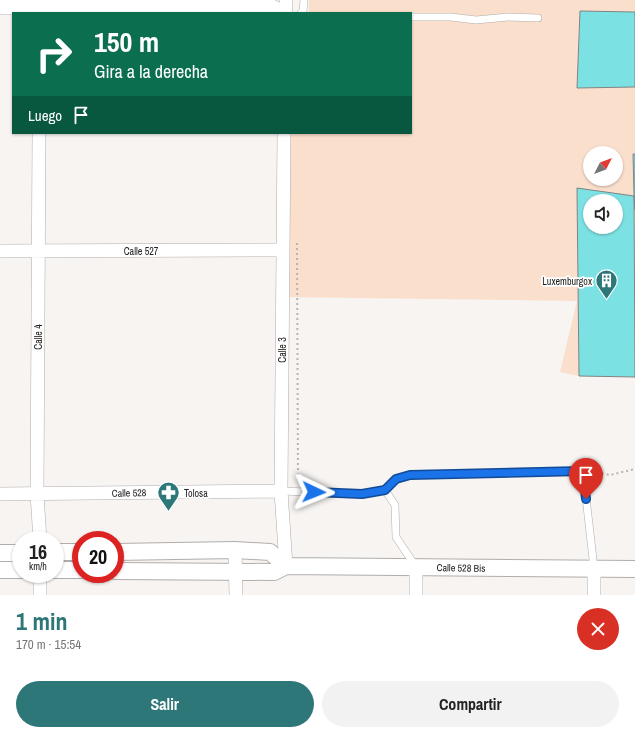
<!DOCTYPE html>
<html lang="es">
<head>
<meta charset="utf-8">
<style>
	body { margin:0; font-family:"Archivo Narrow",sans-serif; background:#f2f2f2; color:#222; height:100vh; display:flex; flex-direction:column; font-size:15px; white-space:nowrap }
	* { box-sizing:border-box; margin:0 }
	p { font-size:13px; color:#767676 }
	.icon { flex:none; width:22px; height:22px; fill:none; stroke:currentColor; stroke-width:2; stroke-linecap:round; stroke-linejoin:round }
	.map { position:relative; height:595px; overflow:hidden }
	.sheet { display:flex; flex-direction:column; background:#fff; flex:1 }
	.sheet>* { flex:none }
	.banner { position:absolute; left:12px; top:12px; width:400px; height:122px; border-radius:0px; box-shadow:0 1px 3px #0004; background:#0b6e4f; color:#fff; overflow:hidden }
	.needle { width:26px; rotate:48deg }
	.fabs { position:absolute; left:583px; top:146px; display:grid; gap:8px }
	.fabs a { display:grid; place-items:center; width:40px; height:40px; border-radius:50%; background:#fff; box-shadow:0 1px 3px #0004; font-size:20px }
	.speed { position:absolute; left:12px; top:531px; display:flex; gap:8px; font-size:20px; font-weight:700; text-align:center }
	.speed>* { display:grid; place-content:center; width:52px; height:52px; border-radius:50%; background:#fff; box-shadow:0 1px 3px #0004; line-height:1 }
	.speed small { font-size:10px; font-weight:400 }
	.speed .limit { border:6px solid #d22; background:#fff; color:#111 }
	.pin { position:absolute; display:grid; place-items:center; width:34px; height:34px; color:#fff; margin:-41px -17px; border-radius:50% 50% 50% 0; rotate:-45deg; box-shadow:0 0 4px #0007 }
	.pin .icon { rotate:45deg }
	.me { position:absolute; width:44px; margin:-22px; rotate:92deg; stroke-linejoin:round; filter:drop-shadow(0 0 3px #0008) }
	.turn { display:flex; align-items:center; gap:14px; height:84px; padding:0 16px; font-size:18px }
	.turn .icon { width:52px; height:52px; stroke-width:2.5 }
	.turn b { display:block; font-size:28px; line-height:34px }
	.then { display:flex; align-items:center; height:38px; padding:0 16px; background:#0003; gap:8px; font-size:15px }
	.round { display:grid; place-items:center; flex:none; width:42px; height:42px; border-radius:21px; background:#f2f2f2 }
	.headline { display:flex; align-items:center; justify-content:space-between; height:68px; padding:0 16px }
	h1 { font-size:24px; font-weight:700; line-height:30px; color:#2d7779 }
	.button { display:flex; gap:8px; margin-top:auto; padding:8px 16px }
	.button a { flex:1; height:46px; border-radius:24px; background:#2d7779; color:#fff; font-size:16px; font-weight:700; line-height:46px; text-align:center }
	.button a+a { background:#f2f2f2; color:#222 }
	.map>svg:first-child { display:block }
	.green { fill:#fbdfcd; fill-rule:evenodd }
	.building { fill:#7ce1e3; stroke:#808484; fill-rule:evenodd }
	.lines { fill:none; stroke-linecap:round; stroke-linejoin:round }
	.service-casing { stroke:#b0adab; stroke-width:8 }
	.minor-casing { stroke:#b0adab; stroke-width:14 }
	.tertiary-casing { stroke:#b0adab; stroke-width:18 }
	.secondary-casing { stroke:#b0adab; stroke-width:20 }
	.path { stroke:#b7b4b3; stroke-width:2; stroke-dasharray:2 3; stroke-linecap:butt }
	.service { stroke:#fff; stroke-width:7 }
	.minor { stroke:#fff; stroke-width:13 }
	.tertiary { stroke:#fff; stroke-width:16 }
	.secondary { stroke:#fff; stroke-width:19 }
	.route-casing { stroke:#114b97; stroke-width:10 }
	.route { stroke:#1a73e8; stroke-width:7 }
	.labels { text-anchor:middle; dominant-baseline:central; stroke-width:3.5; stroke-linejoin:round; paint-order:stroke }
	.street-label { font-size:10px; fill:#232221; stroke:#fff }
	.poi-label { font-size:10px; fill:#232221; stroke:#fff; text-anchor:end }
</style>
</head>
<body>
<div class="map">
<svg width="635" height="595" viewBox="0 0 635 595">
	<rect width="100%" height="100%" fill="#f7f4f2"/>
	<!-- green -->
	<path class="green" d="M 309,0 L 635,0 L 635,154 L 633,155 L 635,210 L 635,377 L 579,376 L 560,372 L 577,301 L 284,297 L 285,133 L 411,133 L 411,13 L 309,13 ZM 590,153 L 616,153 L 616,179 L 590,179 ZM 590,201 L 616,201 L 616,227 L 590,227 Z"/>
	<!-- building -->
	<path class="building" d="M 580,11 L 635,12 L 635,87 L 577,88 Z
		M 633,154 L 635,154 L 635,210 L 634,196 Z
		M 577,188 L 634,196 L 635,377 L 579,376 ZM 590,201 L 616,201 L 616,227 L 590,227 Z"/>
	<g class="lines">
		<defs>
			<path id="service" d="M 301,13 L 303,12 L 304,0
				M 411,17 L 451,17 L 476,20 L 508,17 L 538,18
				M 385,490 L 395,505 L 396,537 L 416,567
				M 281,491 L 362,494 L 385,490 L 396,479 L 410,475 L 583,471 L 594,568"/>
			<path id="minor" d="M 286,0 L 286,13
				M 39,133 L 37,494 L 40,540
				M 284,133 L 281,491 L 286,566
				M 0,251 L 283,250
				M 0,494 L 281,491
				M 235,550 L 236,595
				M 594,570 L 594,595
				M 40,595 L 40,574
				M 416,595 L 416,568"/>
			<path id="tertiary" d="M 55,552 L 81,552
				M 115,552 L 235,550 L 270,552 L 286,566
				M 0,553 L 21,553
				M 0,570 L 21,570
				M 55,570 L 81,570
				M 115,571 L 274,572 L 286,566 L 635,569"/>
			<path id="secondary" d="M 0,5 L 266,6 L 279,13"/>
		</defs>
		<!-- service casing -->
		<use href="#service" class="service-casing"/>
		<!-- minor casing -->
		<use href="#minor" class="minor-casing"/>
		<!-- tertiary casing -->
		<use href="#tertiary" class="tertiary-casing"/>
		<!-- secondary casing -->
		<use href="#secondary" class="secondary-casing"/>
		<!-- path -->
		<path class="path" d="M 297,243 L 298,482
			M 592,471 L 610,475 L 635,469"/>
		<!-- service -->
		<use href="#service" class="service"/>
		<!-- minor -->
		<use href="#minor" class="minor"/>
		<!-- tertiary -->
		<use href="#tertiary" class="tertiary"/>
		<!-- secondary -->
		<use href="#secondary" class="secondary"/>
	</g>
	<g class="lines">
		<defs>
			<path id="route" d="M 314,492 L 362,494 L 385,490 L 396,479 L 410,475 L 583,471 L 586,499"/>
		</defs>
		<!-- route casing -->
		<use href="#route" class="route-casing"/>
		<!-- route -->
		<use href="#route" class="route"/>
	</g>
	<!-- icons -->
	<defs>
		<symbol id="building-pin" viewBox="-11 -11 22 30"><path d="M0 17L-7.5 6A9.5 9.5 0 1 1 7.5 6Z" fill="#2d7779" stroke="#fff"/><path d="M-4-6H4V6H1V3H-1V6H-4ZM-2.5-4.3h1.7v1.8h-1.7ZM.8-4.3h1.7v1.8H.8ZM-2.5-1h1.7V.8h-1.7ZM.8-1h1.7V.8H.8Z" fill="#fff"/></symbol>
		<symbol id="pharmacy-pin" viewBox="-11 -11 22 30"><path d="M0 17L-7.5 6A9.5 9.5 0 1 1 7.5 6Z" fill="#2d7779" stroke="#fff"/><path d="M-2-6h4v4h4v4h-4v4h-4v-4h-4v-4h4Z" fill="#fff"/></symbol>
	</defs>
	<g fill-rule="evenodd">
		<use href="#building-pin" x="594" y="268" width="25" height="34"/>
		<use href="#pharmacy-pin" x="156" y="480" width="25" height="34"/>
	</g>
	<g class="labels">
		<!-- street labels -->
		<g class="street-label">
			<text x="141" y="251">Calle 527</text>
			<text transform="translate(38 337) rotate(-90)">Calle 4</text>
			<text transform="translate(282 350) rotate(-90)">Calle 3</text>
			<text transform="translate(129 493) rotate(-1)">Calle 528</text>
			<text transform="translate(461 568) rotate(1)">Calle 528 Bis</text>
		</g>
		<!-- poi labels -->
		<g class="poi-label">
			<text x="592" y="281">Luxemburgox</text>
			<text x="184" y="493" text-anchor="start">Tolosa</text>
		</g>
	</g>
</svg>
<div class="fabs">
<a><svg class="needle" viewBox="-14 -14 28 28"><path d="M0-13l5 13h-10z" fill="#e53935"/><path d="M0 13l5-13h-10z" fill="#767676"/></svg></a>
<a><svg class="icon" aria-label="sound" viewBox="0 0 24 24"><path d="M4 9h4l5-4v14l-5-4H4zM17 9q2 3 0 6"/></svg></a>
</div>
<div class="speed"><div>16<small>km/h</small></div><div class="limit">20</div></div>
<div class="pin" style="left:586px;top:499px;background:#d93025"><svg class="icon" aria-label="arrive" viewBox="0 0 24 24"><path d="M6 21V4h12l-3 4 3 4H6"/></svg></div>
<svg class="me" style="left:314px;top:492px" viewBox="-20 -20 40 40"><path d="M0-17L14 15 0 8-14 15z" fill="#1a73e8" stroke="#fff" stroke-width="4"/></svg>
<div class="banner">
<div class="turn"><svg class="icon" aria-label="right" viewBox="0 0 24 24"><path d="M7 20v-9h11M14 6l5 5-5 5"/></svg><div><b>150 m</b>Gira a la derecha</div></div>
<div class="then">Luego<svg class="icon" aria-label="arrive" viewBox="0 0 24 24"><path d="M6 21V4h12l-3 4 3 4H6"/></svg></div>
</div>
</div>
<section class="sheet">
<div class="headline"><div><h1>1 min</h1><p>170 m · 15:54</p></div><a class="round" style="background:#d93025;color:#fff"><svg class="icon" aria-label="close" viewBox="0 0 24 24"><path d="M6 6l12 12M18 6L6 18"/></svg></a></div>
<div class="button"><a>Salir</a><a>Compartir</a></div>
</section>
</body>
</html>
